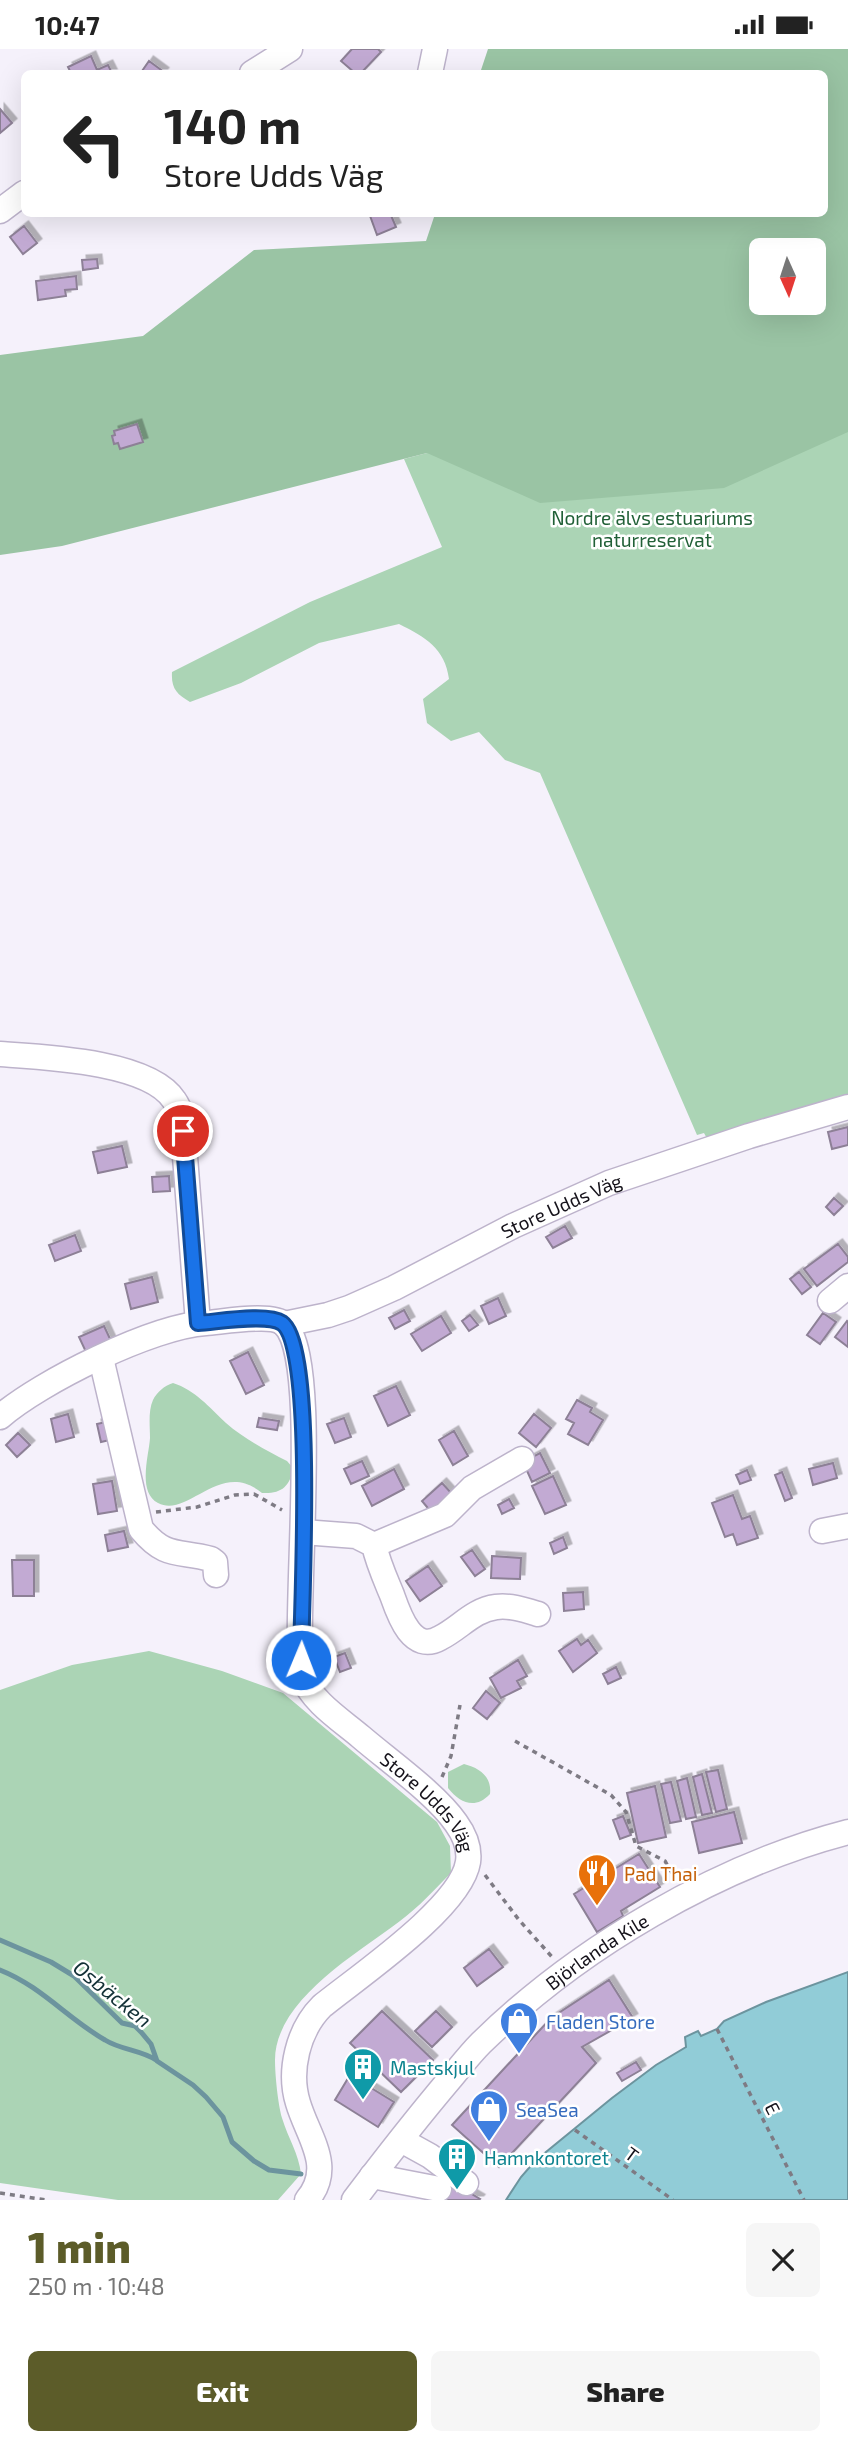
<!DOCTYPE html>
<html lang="en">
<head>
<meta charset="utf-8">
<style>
	body { margin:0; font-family:"Exo 2",sans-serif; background:#f6f6f6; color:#222; height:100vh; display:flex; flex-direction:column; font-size:26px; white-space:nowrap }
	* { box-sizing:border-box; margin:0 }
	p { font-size:23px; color:#767676 }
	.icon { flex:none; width:38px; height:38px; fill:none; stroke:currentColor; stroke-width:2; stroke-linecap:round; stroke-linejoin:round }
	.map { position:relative; height:2151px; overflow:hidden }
	.sheet { display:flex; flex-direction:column; background:#fff; flex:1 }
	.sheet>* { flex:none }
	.guide { position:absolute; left:21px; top:21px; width:807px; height:147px; border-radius:10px; box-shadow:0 7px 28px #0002; background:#fff; color:#222; overflow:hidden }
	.needle { width:46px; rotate:177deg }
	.fabs { position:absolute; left:749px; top:189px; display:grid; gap:14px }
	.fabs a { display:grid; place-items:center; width:77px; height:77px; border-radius:10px; background:#fff; box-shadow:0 7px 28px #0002; font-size:35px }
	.pin { position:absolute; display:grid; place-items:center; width:60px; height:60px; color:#fff; margin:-30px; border:4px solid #fff; border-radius:50%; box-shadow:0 2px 7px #0007 }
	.me { position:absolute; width:77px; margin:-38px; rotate:1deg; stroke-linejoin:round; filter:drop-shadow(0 0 5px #0008) }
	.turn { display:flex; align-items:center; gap:24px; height:147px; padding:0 28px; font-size:32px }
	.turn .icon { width:91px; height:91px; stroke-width:2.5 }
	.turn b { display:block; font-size:49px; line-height:60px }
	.round { display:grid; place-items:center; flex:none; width:74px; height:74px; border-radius:10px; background:#f6f6f6 }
	.overview { display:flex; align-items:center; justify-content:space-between; height:119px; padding:0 28px }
	h1 { font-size:42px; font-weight:800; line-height:52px; color:#5c5c29 }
	.button { display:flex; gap:14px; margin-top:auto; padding:14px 28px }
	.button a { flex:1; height:80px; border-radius:10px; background:#5c5c29; color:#fff; font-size:28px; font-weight:800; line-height:80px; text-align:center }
	.button a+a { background:#f6f6f6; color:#222 }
	.status { display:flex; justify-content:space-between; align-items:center; height:49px; padding:0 35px; background:#fff; direction:ltr }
	.status svg { height:19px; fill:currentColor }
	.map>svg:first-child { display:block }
	.green { fill:#abd4b5 }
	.forest { fill:#9ac4a4; fill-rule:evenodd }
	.water { fill:#91ccd7; stroke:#6c949e; stroke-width:2 }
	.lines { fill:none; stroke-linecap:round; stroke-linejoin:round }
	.stream { stroke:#6c949e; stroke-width:5 }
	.building { fill:#c2aad3; stroke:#8d8096; stroke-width:2; filter:url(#shadow) }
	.minor-casing { stroke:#bdb3cb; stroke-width:27 }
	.path { stroke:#7e7b84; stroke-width:3.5; stroke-dasharray:5 5; stroke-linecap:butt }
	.minor { stroke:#fff; stroke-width:24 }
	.route-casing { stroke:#114b97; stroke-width:18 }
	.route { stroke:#1a73e8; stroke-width:12 }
	.labels { text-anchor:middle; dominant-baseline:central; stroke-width:5; stroke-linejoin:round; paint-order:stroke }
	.park-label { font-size:19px; fill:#216037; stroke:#fff }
	.street-label { font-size:19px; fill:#15121a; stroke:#fff }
	.food-label { font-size:19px; fill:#c56008; stroke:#fff; text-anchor:start }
	.shop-label { font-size:19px; fill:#366cbe; stroke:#fff; text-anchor:start }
	.culture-label { font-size:19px; fill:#0d838f; stroke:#fff; text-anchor:start }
	.water-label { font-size:21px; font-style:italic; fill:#123036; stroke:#fff }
</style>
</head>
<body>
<div class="status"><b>10:47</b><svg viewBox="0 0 49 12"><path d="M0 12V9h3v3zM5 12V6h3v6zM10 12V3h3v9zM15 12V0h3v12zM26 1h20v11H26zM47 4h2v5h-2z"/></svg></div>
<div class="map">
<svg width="848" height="2151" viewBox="0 0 848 2151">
	<defs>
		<filter id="shadow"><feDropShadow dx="4.5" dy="-4.5" stdDeviation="0" flood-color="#0004"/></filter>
	</defs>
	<rect width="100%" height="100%" fill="#f5f1fb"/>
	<!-- green -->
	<path class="green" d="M 848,198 L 848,1053 L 710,1095 L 704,1084 L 697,1086 L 540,724 L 505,711 L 479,683 L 451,692 L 427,674 L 423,650 L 449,630 C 445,599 425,588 399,575 L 319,594 L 241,634 L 190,653 C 177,645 171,640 172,623 L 310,553 L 442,498 L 404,410 L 427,404 L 761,254 L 814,254 Z
		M 173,1334 C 195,1341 209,1358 226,1374 C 243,1389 267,1402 287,1412 L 293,1419 C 290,1438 281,1445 262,1444 C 220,1409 188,1470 158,1454 C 137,1443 149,1406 150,1389 C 150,1377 148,1362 153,1351 C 157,1343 164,1337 173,1334 Z
		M 149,1602 L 222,1622 L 283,1644 L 437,1773 L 450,1797 L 451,1824 C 435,1840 419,1858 400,1872 C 358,1904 275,1951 275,2011 C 275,2026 278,2055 282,2069 C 288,2089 299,2105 301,2125 L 278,2151 L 118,2151 L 0,2134 L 0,1641 L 72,1616 Z
		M 464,1715 C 480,1719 492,1728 490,1745 C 475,1761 460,1754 448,1739 L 448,1723 Z"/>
	<!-- forest -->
	<path class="forest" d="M 488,0 L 848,0 L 848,383 L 724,439 L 540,454 L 427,404 L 62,497 L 0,506 L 0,306 L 143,287 L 254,201 L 426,192 L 435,165 L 824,164 L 824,24 L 480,24 ZM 761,201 L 814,201 L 814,254 L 761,254 Z"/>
	<!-- water -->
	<path class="water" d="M 848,1923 L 848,2151 L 506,2151 L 521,2128 L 535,2112 L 612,2049 L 656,2016 L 686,1998 L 685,1988 L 698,1982 L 701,1987 L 717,1980 L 724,1972 L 766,1953 Z"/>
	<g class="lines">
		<!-- stream -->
		<path class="stream" d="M 0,1891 L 51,1913 L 74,1927 L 122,1974 L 135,1977 L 141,1983 L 151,1995 L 157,2012 L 193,2036 L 206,2048 L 223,2068 L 232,2093 L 254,2112 L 269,2121 L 301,2125
			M 0,1921 C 41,1937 68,1970 105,1991 C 121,2001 141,2001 156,2011"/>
	</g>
	<!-- building -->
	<path class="building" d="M 352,0 L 378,0 L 381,3 L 361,24 L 355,24 L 341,12 Z
		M 91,7 L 97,21 L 108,16 L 112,24 L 71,24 L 68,18 Z
		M 149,12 L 164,23 L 163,24 L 146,24 L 142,22 Z
		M 0,60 L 12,74 L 0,84 Z
		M 369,164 L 390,164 L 396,178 L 377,186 Z
		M 24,177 L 37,194 L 23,205 L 10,188 Z
		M 97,210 L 98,219 L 83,221 L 82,211 Z
		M 76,227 L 77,240 L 65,241 L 66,247 L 38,251 L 36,232 Z
		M 137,375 L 143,393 L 120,400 L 118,394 L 114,395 L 112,387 L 115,386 L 114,382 Z
		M 848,1078 L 848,1096 L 832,1100 L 828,1083 Z
		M 122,1097 L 127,1118 L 98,1124 L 93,1103 Z
		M 169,1127 L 170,1142 L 153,1143 L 152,1128 Z
		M 834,1149 L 843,1157 L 834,1166 L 826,1158 Z
		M 565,1177 L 572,1189 L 553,1199 L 546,1188 Z
		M 75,1186 L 81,1202 L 55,1212 L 49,1196 Z
		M 838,1195 L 848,1208 L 848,1213 L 817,1237 L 804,1220 Z
		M 799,1223 L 811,1238 L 802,1245 L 790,1230 Z
		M 152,1228 L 158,1253 L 131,1260 L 125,1235 Z
		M 498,1249 L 506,1267 L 489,1275 L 481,1257 Z
		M 404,1261 L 410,1272 L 395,1280 L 389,1269 Z
		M 823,1264 L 836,1273 L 820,1295 L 807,1286 Z
		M 470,1266 L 478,1276 L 469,1282 L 462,1272 Z
		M 441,1267 L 451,1284 L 422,1302 L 411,1285 Z
		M 847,1272 L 848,1273 L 848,1298 L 835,1288 Z
		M 104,1277 L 111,1292 L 86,1303 L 79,1288 Z
		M 248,1303 L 264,1336 L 246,1345 L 230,1312 Z
		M 396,1337 L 410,1366 L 388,1377 L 374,1347 Z
		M 577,1351 L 592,1359 L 590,1363 L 603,1371 L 588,1396 L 568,1385 L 574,1374 L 566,1370 Z
		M 68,1365 L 74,1388 L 56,1393 L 51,1370 Z
		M 534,1365 L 551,1379 L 536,1398 L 519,1384 Z
		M 259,1369 L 279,1372 L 277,1381 L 257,1378 Z
		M 344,1369 L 351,1388 L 335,1394 L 327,1375 Z
		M 110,1372 L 114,1390 L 101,1393 L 97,1375 Z
		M 454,1382 L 468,1407 L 453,1416 L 439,1391 Z
		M 18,1384 L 30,1396 L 17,1408 L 6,1396 Z
		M 540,1404 L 550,1424 L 532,1433 L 523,1413 Z
		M 362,1412 L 369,1427 L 351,1435 L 344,1420 Z
		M 833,1414 L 837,1429 L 813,1436 L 809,1420 Z
		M 394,1420 L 404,1440 L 372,1457 L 362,1437 Z
		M 747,1421 L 751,1431 L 740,1435 L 736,1426 Z
		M 782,1423 L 792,1449 L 785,1452 L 775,1426 Z
		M 553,1427 L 566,1456 L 545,1465 L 532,1437 Z
		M 112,1432 L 117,1462 L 98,1465 L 93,1435 Z
		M 442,1434 L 453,1446 L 432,1464 L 422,1452 Z
		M 733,1446 L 742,1470 L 750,1467 L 758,1489 L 737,1496 L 733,1485 L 725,1488 L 712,1454 Z
		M 509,1450 L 514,1459 L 502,1465 L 498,1456 Z
		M 124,1482 L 128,1498 L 108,1502 L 105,1486 Z
		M 563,1488 L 567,1499 L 554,1505 L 550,1494 Z
		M 472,1501 L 485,1520 L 475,1527 L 461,1508 Z
		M 492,1507 L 521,1509 L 520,1530 L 491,1529 Z
		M 12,1511 L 34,1511 L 34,1547 L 13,1547 Z
		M 428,1517 L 442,1537 L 420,1552 L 406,1532 Z
		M 583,1543 L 584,1560 L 564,1562 L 563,1544 Z
		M 577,1590 L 581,1596 L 588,1591 L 597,1604 L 573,1623 L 559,1602 Z
		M 345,1604 L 351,1619 L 340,1623 L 334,1608 Z
		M 518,1611 L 527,1627 L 517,1632 L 521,1639 L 501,1649 L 490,1629 Z
		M 616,1618 L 621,1629 L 608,1635 L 603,1625 Z
		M 486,1642 L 500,1654 L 487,1670 L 473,1659 Z
		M 718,1721 L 727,1760 L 716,1763 L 706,1723 Z
		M 702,1725 L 712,1764 L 702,1766 L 693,1728 Z
		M 687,1729 L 696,1768 L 686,1770 L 677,1732 Z
		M 671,1733 L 681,1772 L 670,1774 L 661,1735 Z
		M 655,1737 L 666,1788 L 638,1794 L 627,1744 Z
		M 734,1763 L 742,1794 L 699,1804 L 692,1773 Z
		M 623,1767 L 631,1786 L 620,1790 L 613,1771 Z
		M 639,1805 L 660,1838 L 621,1862 L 623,1867 L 597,1883 L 574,1845 Z
		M 489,1900 L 503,1918 L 477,1937 L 464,1919 Z
		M 609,1931 L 633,1969 L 582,1998 L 596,2014 L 499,2118 L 452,2076 L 551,1969 Z
		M 382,1962 L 433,2011 L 401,2043 L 350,1994 Z
		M 436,1962 L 452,1978 L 432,1998 L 415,1982 Z
		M 636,2013 L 641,2021 L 622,2032 L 617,2024 Z
		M 350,2026 L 394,2053 L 378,2078 L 335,2051 Z
		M 453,2134 L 480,2150 L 479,2151 L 443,2151 Z"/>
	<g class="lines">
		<defs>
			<g id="minor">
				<path d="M 252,24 L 290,0"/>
				<path d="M 430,24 L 435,0"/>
				<path d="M 0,162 L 24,144"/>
				<path d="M 0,1005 C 43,1008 149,1012 174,1051 C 181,1061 182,1070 183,1082 L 198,1274"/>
				<path d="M 830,1252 L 848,1237"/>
				<path id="s1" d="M 284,1275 L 328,1266 L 349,1259 L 394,1239 L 513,1177 L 609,1134 L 749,1087 L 848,1058"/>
				<path d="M 101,1309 L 141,1480 C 166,1510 178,1501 211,1510 L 215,1513 L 216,1526"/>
				<path id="s2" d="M 0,1368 C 40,1333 153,1277 206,1274 C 222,1273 272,1264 284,1275 C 322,1309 292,1566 302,1627 C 312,1653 341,1671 361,1688 C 389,1712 436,1745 456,1774 C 464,1785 470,1799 468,1813 C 461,1858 359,1927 322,1957 C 298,1981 288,2022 298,2054 C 308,2088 335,2118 307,2151"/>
				<path d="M 822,1482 L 848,1477"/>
				<path d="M 303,1483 L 356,1487 L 374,1496 C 378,1514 385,1529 392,1546 C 399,1566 412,1605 440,1589 C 460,1579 473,1561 496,1558 C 510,1556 525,1561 538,1565"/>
				<path d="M 374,1496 L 445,1466 L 472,1439 L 522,1410"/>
				<path d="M 401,2091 L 430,2107 L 466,2134"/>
				<path d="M 372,2127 L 439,2140"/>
				<path id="s3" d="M 354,2151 C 385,2110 417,2069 450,2030 C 460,2018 470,2005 481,1994 C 578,1899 717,1817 848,1783"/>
			</g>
		</defs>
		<!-- minor casing -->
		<use href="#minor" class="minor-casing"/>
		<!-- path -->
		<path class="path" d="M 156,1463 L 197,1458 L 235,1446 L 254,1445 L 282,1461
			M 515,1692 L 611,1746 L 626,1763 L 636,1797 L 665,1812 L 676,1831
			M 442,1728 L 451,1707 L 460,1656
			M 485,1826 L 519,1871 L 553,1909
			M 717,1980 L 804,2151
			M 575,2081 L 673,2151
			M 0,2144 L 46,2151"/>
		<!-- minor -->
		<use href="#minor" class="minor"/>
	</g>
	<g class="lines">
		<defs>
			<path id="route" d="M 183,1082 L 198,1274 C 217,1273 267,1264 282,1274 C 316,1298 301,1561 301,1611"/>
		</defs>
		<!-- route casing -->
		<use href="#route" class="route-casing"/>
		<!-- route -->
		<use href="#route" class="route"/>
	</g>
	<!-- icons -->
	<defs>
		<symbol id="restaurant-pin" viewBox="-11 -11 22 30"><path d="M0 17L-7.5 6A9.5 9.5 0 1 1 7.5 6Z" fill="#e8710a" stroke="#fff"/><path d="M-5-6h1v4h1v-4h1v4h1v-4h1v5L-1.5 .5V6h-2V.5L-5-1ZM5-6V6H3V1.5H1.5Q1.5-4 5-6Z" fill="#fff"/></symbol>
		<symbol id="shop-pin" viewBox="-11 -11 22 30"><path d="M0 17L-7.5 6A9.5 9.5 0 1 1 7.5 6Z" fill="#3f7fe0" stroke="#fff"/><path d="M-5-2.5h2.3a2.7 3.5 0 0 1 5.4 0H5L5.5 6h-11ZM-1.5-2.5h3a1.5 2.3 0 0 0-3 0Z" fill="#fff"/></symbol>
		<symbol id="building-pin" viewBox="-11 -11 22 30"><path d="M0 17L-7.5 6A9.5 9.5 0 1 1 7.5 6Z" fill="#0f9aa8" stroke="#fff"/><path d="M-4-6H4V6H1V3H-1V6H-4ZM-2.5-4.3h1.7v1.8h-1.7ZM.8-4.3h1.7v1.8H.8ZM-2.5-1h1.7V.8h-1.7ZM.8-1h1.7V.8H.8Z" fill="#fff"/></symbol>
	</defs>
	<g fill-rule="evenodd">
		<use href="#restaurant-pin" x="575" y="1802" width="44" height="60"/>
		<use href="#shop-pin" x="497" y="1950" width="44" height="60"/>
		<use href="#building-pin" x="341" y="1996" width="44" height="60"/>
		<use href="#shop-pin" x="467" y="2038" width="44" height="60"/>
		<use href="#building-pin" x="435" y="2086" width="44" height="60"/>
	</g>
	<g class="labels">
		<!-- park labels -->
		<g class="park-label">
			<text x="652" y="468">Nordre älvs estuariums<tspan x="652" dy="22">naturreservat</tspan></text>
		</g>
		<!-- street labels -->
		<g class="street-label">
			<text stroke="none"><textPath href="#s1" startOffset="303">Store Udds Väg</textPath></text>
			<text stroke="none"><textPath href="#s2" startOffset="844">Store Udds Väg</textPath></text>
			<text stroke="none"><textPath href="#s3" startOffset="350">Björlanda Kile</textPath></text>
			<text transform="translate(773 2059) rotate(63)">E</text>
			<text transform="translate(632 2105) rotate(36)">T</text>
		</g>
		<!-- food labels -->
		<g class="food-label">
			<text x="624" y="1824">Pad Thai</text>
		</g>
		<!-- shop labels -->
		<g class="shop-label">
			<text x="546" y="1972">Fladen Store</text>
			<text x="516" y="2060">SeaSea</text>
		</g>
		<!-- culture labels -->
		<g class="culture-label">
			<text x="390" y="2018">Mastskjul</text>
			<text x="484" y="2108">Hamnkontoret</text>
		</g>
		<!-- water labels -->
		<g class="water-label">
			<text transform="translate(113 1944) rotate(39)">Osbäcken</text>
		</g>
	</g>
</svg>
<div class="fabs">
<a><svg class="needle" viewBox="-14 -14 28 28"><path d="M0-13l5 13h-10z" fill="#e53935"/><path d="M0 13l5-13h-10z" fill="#767676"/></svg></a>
</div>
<div class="pin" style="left:183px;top:1082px;background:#d93025"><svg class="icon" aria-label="arrive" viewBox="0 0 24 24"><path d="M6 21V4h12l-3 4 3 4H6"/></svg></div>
<svg class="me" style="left:301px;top:1611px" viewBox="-20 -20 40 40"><circle r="17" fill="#1a73e8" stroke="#fff" stroke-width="3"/><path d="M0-11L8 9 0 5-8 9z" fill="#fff"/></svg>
<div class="guide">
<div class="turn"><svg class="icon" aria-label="left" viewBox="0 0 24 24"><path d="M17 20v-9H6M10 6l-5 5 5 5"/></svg><div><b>140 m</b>Store Udds Väg</div></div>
</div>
</div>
<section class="sheet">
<div class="overview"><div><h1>1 min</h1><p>250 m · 10:48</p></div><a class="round"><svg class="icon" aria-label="close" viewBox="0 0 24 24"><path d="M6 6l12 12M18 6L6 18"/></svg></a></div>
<div class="button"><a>Exit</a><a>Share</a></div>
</section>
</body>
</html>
